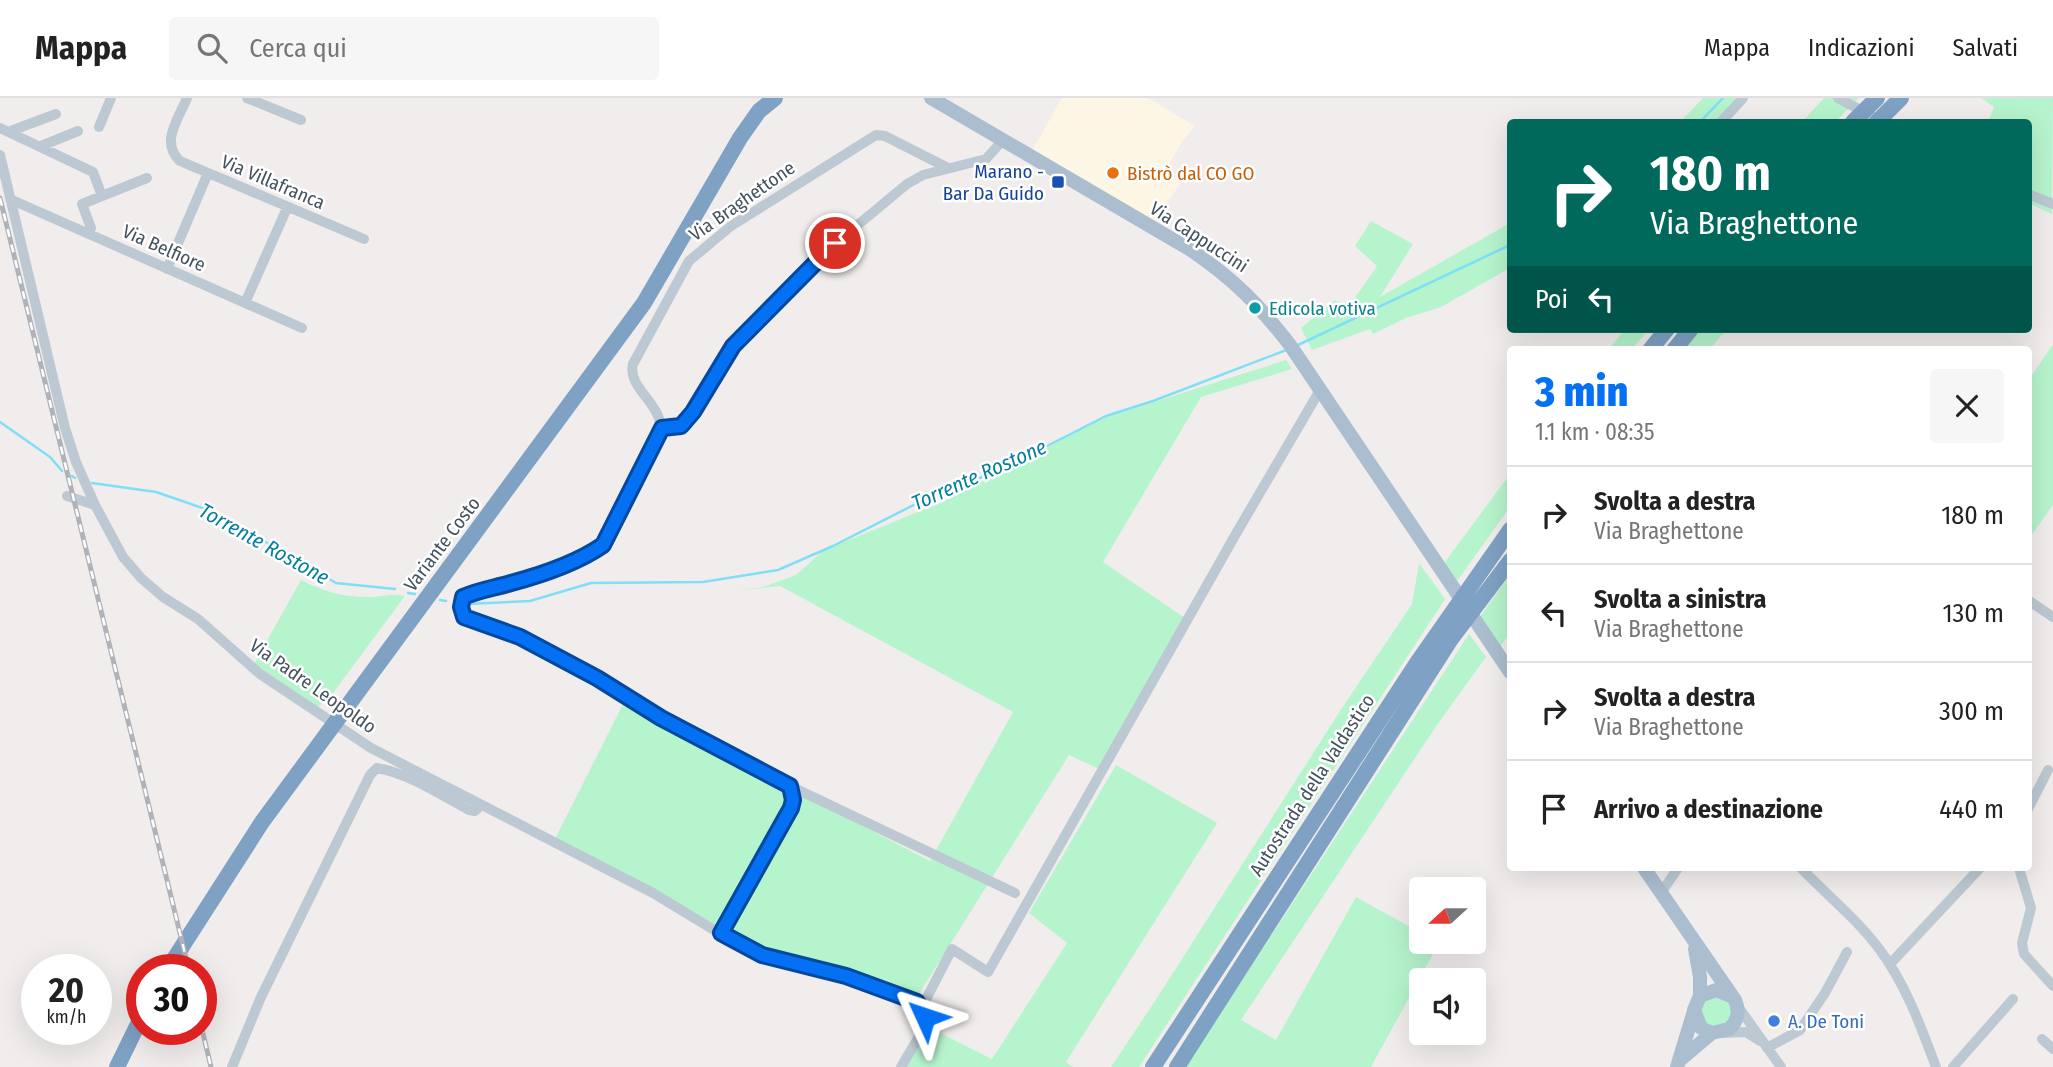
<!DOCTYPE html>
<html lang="it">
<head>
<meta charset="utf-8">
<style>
	body { margin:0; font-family:"Fira Sans Condensed",sans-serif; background:#f6f6f6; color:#222; height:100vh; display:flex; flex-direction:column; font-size:26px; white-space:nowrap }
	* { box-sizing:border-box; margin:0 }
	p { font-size:23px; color:#767676 }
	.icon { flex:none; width:38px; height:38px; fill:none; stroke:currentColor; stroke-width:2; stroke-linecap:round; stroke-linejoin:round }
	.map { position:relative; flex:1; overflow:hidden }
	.drawer { position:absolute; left:1507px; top:248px; width:525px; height:525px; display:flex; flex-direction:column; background:#fff; border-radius:7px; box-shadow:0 7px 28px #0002 }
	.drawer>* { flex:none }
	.banner { position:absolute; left:1507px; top:21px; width:525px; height:214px; border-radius:7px; box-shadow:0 7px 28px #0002; background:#00695c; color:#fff; overflow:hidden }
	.needle { width:46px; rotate:249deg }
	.tools { position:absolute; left:1409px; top:779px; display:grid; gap:14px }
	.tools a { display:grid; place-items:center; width:77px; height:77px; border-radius:7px; background:#fff; box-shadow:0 7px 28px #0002; font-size:35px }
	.speed { position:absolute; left:21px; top:856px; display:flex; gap:14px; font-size:35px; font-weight:700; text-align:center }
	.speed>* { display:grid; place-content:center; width:91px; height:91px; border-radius:50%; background:#fff; box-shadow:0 7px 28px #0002; line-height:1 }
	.speed small { font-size:18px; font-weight:400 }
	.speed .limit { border:10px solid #d22; background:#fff; color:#111 }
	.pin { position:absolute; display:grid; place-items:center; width:60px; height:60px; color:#fff; margin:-30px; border:4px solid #fff; border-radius:50%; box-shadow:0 2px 7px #0007 }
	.me { position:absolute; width:77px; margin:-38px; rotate:312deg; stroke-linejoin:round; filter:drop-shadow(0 0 5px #0008) }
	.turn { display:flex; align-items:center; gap:24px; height:147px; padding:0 28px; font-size:32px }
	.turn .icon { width:91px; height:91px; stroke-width:2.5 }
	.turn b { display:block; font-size:49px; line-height:60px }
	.then { display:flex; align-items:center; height:66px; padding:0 28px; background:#0003; gap:14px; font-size:26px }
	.round { display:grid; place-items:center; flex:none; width:74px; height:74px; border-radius:7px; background:#f6f6f6 }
	.head { display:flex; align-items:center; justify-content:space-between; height:119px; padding:0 28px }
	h1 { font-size:42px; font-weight:800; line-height:52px; color:#0471f4 }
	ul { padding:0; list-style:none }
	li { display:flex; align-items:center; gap:21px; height:98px; padding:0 28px; border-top:2px solid #e0e0e0 }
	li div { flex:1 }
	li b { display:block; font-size:26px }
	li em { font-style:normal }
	header { display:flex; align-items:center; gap:42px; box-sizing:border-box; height:98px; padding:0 35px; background:#fff; border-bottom:2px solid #e0e0e0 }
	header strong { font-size:33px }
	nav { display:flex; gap:38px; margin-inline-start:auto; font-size:24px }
	.search { width:490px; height:63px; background:#f6f6f6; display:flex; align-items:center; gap:18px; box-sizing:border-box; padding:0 24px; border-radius:7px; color:#767676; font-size:26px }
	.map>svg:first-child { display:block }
	.commercial { fill:#fef6e4 }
	.green { fill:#b6f4cd }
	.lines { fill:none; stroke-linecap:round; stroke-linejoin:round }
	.stream { stroke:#7edff6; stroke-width:2.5 }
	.minor { stroke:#bcc9d2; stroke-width:10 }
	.major { stroke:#aabed0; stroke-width:14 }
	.highway { stroke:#7fa1c3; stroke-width:16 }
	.rail-casing { stroke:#afb3b9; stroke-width:5 }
	.rail { stroke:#fff; stroke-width:2.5; stroke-dasharray:8; stroke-linecap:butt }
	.route-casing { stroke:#03499f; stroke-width:18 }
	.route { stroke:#0471f4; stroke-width:12 }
	.food-dot { fill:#e8710a; stroke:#fff; stroke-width:2.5 }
	.transit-dot { fill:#1a4fb4; stroke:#fff; stroke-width:2.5 }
	.culture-dot { fill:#0f9aa8; stroke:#fff; stroke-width:2.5 }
	.shop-dot { fill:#3f7fe0; stroke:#fff; stroke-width:2.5 }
	.labels { text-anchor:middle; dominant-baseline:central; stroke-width:5; stroke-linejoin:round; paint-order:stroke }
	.transit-label { font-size:19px; fill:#164399; stroke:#fff; text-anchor:end }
	.food-label { font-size:19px; fill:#c56008; stroke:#fff; text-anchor:start }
	.street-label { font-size:19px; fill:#44525d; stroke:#fff }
	.culture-label { font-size:19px; fill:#0d838f; stroke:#fff; text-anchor:start }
	.shop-label { font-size:19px; fill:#366cbe; stroke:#fff; text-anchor:start }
	.water-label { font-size:21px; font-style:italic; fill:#037e9c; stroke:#fff }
</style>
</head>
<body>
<header>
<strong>Mappa</strong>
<div class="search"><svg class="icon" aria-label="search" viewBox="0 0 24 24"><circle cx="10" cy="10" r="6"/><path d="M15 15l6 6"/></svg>Cerca qui</div>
<nav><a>Mappa</a><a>Indicazioni</a><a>Salvati</a></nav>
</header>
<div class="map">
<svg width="2053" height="969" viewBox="0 0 2053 969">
	<rect width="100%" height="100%" fill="#f1eded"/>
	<!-- commercial -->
	<path class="commercial" d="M 1062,0 L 1148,0 L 1195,28 L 1181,45 L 1166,72 L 1181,85 L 1153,123 L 1032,53 Z"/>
	<!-- green -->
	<path class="green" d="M 1703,0 L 1741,0 L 1724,24 L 1680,24 Z
		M 1824,0 L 1859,0 L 1835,24 L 1802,24 Z
		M 1981,0 L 2053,0 L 2052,116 L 2028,105 L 2028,24 L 1988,24 L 1994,9 Z
		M 1371,123 L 1413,146 L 1380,199 L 1510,125 L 1510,170 L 1441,209 L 1406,220 L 1373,236 L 1370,231 L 1312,252 L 1301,230 L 1335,202 L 1348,210 L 1377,168 L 1355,148 Z
		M 1625,231 L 1649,231 L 1631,252 L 1608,252 Z
		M 1701,231 L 1727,231 L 1709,252 L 1683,252 Z
		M 2053,246 L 2053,407 L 2028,442 L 2028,283 Z
		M 1286,262 L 1292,271 L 1201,299 L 1103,464 L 1185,520 L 1099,671 L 1069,657 L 917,899 L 843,873 L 799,865 L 743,845 L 554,743 L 624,604 L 930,763 L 1013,614 L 780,488 L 735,493 L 763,489 L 796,477 L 824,452 L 943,404 L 1104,320 Z
		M 1510,376 L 1510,409 L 1455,486 L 1442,468 Z
		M 1419,465 L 1445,501 L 1139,969 L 1111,969 L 1159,897 L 1340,613 L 1412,506 Z
		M 1510,477 L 1510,535 L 1500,549 L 1479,520 Z
		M 301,482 C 324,494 347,500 373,499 C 385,498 391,495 405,498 L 330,599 L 318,609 L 254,566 Z
		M 1469,536 L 1486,559 L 1437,627 L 1241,922 L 1276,942 L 1356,799 L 1421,835 L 1421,844 L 1439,845 L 1371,969 L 1185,969 Z
		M 1116,667 L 1217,725 L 1066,964 L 1073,969 L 906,969 L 928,929 L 992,961 L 1067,845 L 1029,815 Z
		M 1712,896 L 1731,903 L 1731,924 L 1708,930 L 1699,908 Z"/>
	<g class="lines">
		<!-- stream -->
		<path class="stream" d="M 1700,24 L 1723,0
			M 1298,247 L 1510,147
			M 0,324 L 50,359 L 62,373
			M 72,378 L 75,380
			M 92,385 L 156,394 L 214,414 L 336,485 L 395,491
			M 408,495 L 415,496
			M 440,502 L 446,503
			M 467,506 L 530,503 L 591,485 L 703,484 L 778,472 L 833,448 L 945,391 L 994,375 L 1106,318 L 1153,303 L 1289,251"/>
		<!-- minor -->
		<path class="minor" d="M 187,0 C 178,22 160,44 180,63 L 364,141
			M 247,0 L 301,22
			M 1838,0 L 1883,24
			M 1721,24 L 1743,0
			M 99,29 L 111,0
			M 0,30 L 93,74 L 102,98 L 82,106 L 91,130 L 89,136
			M 8,34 L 56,16
			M 41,48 L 78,33
			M 0,57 L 65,330 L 76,364 L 95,407 L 123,459 L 141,480 L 163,499 L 198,521 L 260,576 L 371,650 L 653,795 L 737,846 L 784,864 L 876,887 L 917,904 L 923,913 L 924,930 L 901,969
			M 2028,96 L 2053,106
			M 102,98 L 147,80
			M 12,102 L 302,230
			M 167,171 L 208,75
			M 245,205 L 287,110
			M 661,330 L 681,328 L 693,314 L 733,248 L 836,145 L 907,86 L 923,77 L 986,61 L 1003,42
			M 67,398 L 95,407
			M 2028,502 L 2053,519
			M 790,688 L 1015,795
			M 2028,711 L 2048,672
			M 1801,770 C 1827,797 1858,822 1880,852 C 1906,887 1921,929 1936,969
			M 2019,770 L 2031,810 L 2022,845 L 2024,856 L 2053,888
			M 1661,795 L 1678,770
			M 721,835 L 791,710 L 793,702 L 790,688 L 661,620 L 597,580 L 520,539 L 464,519 L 461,509 L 463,499 L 565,466 L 588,457 L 603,447 L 661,330 C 659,303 627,289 633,266 L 689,163 L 731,128 L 876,37 L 885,38 L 948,70
			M 1890,866 L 1980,770
			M 1737,907 L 1781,969
			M 922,909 L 952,851 L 988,874 L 1237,434 L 1320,292
			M 1723,935 L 1746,934 L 1760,943
			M 2042,941 L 2053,951
			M 1767,950 L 1800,932 L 1825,895 L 1847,854
			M 232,969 L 261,899 L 370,677 L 377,670 C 408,675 441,697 469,712 L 475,713 L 481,707
			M 1953,969 L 2013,901"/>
		<!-- major -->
		<path class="major" d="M 931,0 L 1191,152 C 1236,183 1257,205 1290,247 L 1510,574
			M 1644,770 L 1735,902 C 1740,913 1738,923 1729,931 L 1712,935 L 1701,930 L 1694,912 L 1700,898 L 1716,892 L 1731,898
			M 1695,851 L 1700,879 L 1700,898
			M 1680,962 L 1712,935
			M 1677,969 L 1694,913"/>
		<!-- highway -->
		<path class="highway" d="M 1853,24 L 1877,0
			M 1877,24 L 1901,0
			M 1650,252 L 1667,231
			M 1674,252 L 1691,231
			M 167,872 L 262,724 L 644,205 L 740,40 L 759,13 L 775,0
			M 117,969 L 142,918
			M 1153,969 L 1419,562 L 1510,432
			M 1177,969 L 1451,541 L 1510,463"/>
		<defs>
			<path id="rail" d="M 0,100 L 189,872
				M 201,927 L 211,969"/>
		</defs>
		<!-- rail casing -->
		<use href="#rail" class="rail-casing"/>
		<!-- rail -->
		<use href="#rail" class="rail"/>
	</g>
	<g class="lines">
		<defs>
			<path id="route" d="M 835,145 L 733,248 L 693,314 L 681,328 L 662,330 L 603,447 C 577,465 541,477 511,485 C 494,490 479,492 463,499 L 461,509 L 464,519 L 520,539 L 597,580 L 661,620 L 790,688 L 793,702 L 791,710 L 721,835 L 762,857 L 846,878 L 917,904 L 925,919"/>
		</defs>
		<!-- route casing -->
		<use href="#route" class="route-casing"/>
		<!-- route -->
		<use href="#route" class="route"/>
	</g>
	<!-- markers -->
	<circle class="food-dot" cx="1113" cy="75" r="7"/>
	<rect class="transit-dot" x="1051" y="77" width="14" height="14" rx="3.5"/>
	<circle class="culture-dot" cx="1255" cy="210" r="7"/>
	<circle class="shop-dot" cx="1774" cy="923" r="7"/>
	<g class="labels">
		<!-- transit labels -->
		<g class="transit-label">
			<text x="1044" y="73">Marano -<tspan x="1044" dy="22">Bar Da Guido</tspan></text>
		</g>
		<!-- food labels -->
		<g class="food-label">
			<text x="1127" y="75">Bistrò dal CO GO</text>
		</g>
		<!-- street labels -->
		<g class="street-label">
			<text transform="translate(273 84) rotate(23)">Via Villafranca</text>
			<text transform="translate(742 103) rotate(-35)">Via Braghettone</text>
			<text transform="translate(1199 139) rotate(33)">Via Cappuccini</text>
			<text transform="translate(164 150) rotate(24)">Via Belfiore</text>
			<text transform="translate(442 446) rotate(-53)">Variante Costo</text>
			<text transform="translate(313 588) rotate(35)">Via Padre Leopoldo</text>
			<text transform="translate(1312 687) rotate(-57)">Autostrada della Valdastico</text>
		</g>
		<!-- culture labels -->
		<g class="culture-label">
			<text x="1269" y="210">Edicola votiva</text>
		</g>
		<!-- shop labels -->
		<g class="shop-label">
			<text x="1788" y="923">A. De Toni</text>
		</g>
		<!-- water labels -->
		<g class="water-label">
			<text transform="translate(979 377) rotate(-24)">Torrente Rostone</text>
			<text transform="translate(264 446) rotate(29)">Torrente Rostone</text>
		</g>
	</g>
</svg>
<div class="tools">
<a><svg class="needle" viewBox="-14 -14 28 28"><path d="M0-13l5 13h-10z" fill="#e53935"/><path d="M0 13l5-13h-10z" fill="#767676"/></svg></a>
<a><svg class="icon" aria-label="sound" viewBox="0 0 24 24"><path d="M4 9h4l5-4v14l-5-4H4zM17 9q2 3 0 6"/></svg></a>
</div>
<div class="speed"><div>20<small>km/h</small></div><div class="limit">30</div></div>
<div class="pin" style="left:835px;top:145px;background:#d93025"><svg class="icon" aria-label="arrive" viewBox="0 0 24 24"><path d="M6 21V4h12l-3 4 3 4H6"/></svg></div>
<svg class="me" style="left:925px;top:919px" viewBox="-20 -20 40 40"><path d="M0-17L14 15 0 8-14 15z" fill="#0471f4" stroke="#fff" stroke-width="4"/></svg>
<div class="banner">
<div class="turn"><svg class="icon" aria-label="right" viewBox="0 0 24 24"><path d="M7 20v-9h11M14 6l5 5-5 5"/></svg><div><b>180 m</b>Via Braghettone</div></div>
<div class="then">Poi<svg class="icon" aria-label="left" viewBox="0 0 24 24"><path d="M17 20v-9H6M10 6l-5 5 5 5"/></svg></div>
</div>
<section class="drawer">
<div class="head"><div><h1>3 min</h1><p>1.1 km · 08:35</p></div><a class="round"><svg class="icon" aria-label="close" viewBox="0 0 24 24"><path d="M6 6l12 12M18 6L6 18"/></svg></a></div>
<ul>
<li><svg class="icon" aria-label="right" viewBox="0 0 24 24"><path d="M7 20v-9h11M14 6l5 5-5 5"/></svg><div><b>Svolta a destra</b><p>Via Braghettone</p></div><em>180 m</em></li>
<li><svg class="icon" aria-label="left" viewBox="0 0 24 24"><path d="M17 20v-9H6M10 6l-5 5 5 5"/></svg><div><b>Svolta a sinistra</b><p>Via Braghettone</p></div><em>130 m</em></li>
<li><svg class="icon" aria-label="right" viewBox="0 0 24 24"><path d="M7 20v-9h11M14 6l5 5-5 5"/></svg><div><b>Svolta a destra</b><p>Via Braghettone</p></div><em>300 m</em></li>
<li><svg class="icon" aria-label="arrive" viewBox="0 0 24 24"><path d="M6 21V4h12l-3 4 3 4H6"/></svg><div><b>Arrivo a destinazione</b></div><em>440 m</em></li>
</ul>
</section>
</div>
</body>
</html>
